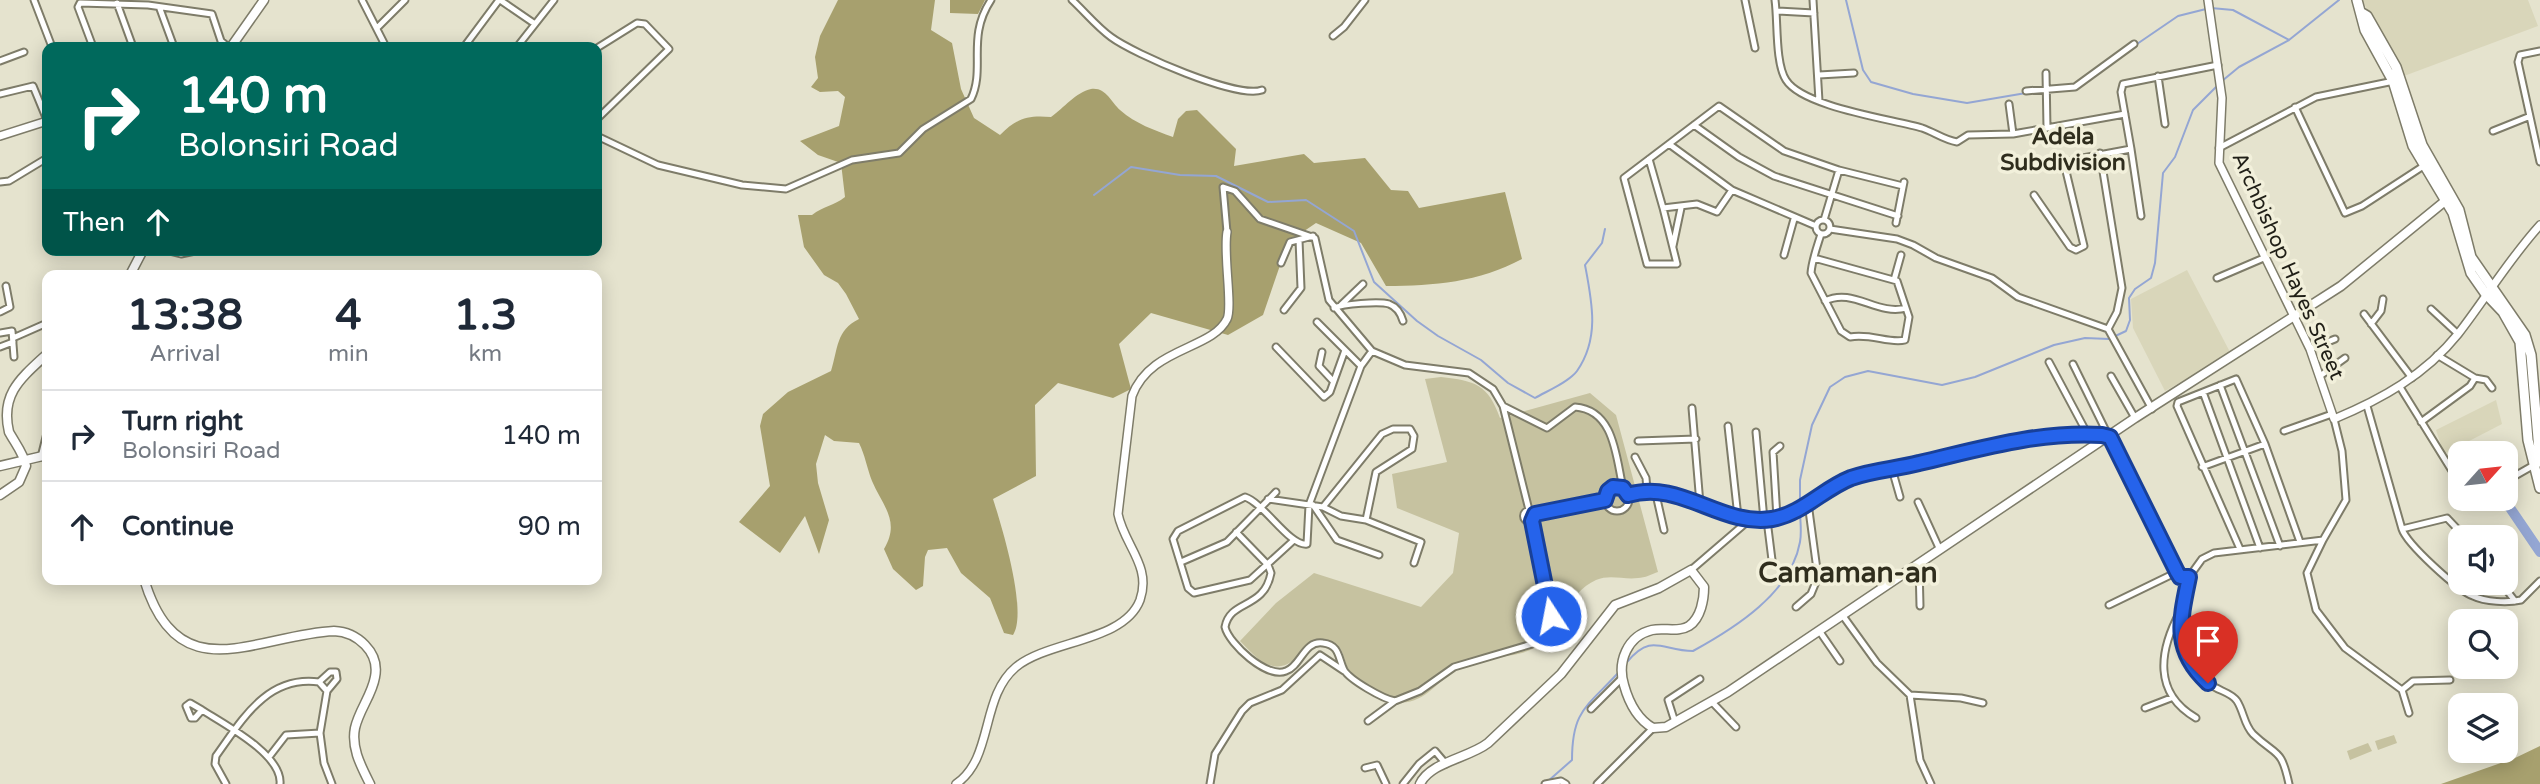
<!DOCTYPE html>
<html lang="en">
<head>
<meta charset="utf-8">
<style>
	body { margin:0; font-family:"Varela Round",sans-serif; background:#f2f2f3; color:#1f2937; height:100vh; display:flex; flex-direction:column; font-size:26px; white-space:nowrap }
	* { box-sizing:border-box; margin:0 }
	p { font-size:23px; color:#747a83 }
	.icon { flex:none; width:38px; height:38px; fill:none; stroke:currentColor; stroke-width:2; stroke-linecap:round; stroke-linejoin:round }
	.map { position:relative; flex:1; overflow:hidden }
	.side { position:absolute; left:42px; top:270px; width:560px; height:315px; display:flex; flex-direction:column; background:#fff; border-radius:14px; box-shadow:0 4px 18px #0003 }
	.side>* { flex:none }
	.guide { position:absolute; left:42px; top:42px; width:560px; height:214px; border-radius:14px; box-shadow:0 4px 18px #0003; background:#00695c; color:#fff; overflow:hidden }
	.needle { width:46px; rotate:63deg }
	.controls { position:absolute; left:2448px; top:441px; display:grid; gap:14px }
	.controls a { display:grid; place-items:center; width:70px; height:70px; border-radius:14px; background:#fff; box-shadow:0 4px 18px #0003; font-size:35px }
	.pin { position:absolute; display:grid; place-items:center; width:60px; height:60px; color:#fff; margin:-72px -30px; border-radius:50% 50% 50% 0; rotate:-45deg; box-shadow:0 0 7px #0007 }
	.pin .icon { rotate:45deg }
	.me { position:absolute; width:77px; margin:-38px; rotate:349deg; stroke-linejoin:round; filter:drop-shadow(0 0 5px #0008) }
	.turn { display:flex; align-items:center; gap:24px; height:147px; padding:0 21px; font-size:32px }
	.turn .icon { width:91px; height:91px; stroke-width:2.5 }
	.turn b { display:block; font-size:49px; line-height:60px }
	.then { display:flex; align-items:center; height:66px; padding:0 21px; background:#0003; gap:14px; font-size:26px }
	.eta { display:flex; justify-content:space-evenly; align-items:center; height:119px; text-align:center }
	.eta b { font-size:42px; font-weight:700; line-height:49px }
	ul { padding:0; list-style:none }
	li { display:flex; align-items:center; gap:21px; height:91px; padding:0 21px; border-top:2px solid #e0e1e3 }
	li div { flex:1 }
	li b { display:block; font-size:26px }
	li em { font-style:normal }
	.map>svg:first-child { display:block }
	.built { fill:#d9d6ba }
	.green { fill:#c6c2a0 }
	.forest { fill:#a7a06e }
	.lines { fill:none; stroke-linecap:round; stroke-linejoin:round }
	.stream { stroke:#94a6d3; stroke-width:2 }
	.river { stroke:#94a6d3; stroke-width:10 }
	.minor-casing { stroke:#7e7c69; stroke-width:9 }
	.tertiary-casing { stroke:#7e7c69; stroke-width:10 }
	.secondary-casing { stroke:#7e7c69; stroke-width:11 }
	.primary-casing { stroke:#7e7c69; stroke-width:12 }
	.minor { stroke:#fff; stroke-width:5 }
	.tertiary { stroke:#fff; stroke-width:7 }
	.secondary { stroke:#fff; stroke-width:8 }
	.primary { stroke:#fff; stroke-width:9 }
	.route-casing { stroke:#184099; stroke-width:18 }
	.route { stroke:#2563eb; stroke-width:12 }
	.labels { text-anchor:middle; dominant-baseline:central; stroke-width:7; stroke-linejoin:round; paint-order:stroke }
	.street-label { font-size:21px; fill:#201f17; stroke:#f2f0db }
	.neighbourhood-label { font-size:23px; font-weight:bold; fill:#2f2d1d; stroke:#f2f0db }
	.district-label { font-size:28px; font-weight:bold; fill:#2f2d1d; stroke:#f2f0db }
</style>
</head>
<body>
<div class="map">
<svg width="2540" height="784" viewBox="0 0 2540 784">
	<rect width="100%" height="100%" fill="#e5e3ce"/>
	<!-- built -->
	<path class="built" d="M 2362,0 L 2528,0 L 2538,26 L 2404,76 Z
		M 2187,270 L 2231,354 L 2165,391 L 2133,328 L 2131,299 Z
		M 2496,400 L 2502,424 L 2444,454 L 2436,430 Z"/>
	<!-- green -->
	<path class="green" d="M 1441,377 C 1475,381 1488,384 1500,418 L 1590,393 L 1616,415 L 1658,572 C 1652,574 1645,578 1638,578 C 1624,580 1610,574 1596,580 C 1567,593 1563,626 1540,644 C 1518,662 1482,652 1459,667 C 1438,680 1424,706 1396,702 C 1383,700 1359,683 1351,673 C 1342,662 1346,644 1328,640 C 1300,635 1298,679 1264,663 C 1256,658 1247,648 1240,641 L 1276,603 L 1314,573 L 1421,607 L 1453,573 L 1459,533 L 1397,508 L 1392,474 L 1447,462 L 1425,379 Z
		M 2394,735 L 2397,743 L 2378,750 L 2375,741 Z
		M 2368,743 L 2372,751 L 2350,760 L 2347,751 Z"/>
	<!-- forest -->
	<path class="forest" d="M 838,0 L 935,0 L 931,30 L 952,43 L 961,89 L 974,118 L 1000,135 C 1017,118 1028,115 1051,117 C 1064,108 1076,92 1091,89 C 1106,87 1111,102 1120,110 C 1136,124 1154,130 1173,137 L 1178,119 L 1186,111 L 1197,110 L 1236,149 L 1234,166 L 1304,154 L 1314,163 L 1365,158 L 1391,190 L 1408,191 L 1419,208 L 1505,192 L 1522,259 C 1479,282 1434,286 1386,286 L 1361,243 L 1316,223 L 1288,242 L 1263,315 L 1228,335 L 1151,313 L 1119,344 L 1131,389 L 1113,398 L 1058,383 L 1035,405 L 1036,476 L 993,499 C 1002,527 1028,612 1013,635 L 1004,633 L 990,598 L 961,573 L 947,548 L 928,550 L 925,557 L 923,586 L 916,590 L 893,569 L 884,549 C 901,521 882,505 872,481 C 867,468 865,455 859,443 L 834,441 L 825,435 L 816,464 L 818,483 L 829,520 L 819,554 L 805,516 L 780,553 L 739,522 L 770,486 L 760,426 L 763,414 L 788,392 L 831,371 C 838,349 836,330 859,319 L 846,294 L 838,283 L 824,275 L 804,247 L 798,215 L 812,215 C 823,206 834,206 845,197 L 841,163 L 818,155 L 800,141 L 839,126 L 845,97 L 838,91 L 820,92 L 811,87 L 818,78 L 815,57 L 820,36 Z
		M 950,0 L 985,0 L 978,14 L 950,13 Z
		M 2540,746 L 2540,784 L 2441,784 L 2515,758 Z"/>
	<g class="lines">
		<!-- stream -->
		<path class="stream" d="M 1846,0 L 1863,70 L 1871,82 L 1913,94 L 1967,103 L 2026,93
			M 2211,8 L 2233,10 L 2289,40
			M 2137,44 L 2178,16 L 2206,9
			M 2222,81 L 2239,67 L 2289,40 L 2339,0
			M 1094,195 L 1131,167 L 1180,175 L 1216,176 L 1268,202 L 1306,200 L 1354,231 L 1374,282 L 1417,321 L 1438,336 L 1481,360 L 1508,383 L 1535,398 C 1547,391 1569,382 1577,371 C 1600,338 1592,302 1585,265 L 1602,243 L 1605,229
			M 1800,504 L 1800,480 L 1812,425 L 1830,387 L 1845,377 L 1868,371 L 1942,385 L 1975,377 L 2054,345 L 2085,338 L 2109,339 L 2126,331 L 2130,320 L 2129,298 L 2135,289 L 2151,278 L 2155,263 L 2163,173 L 2175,157 L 2193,110 L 2218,85
			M 1627,662 C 1652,632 1662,651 1693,651 C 1735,628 1791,593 1800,542 C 1802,532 1800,520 1800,510
			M 1547,782 L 1572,760 C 1572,710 1587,707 1618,673"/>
		<!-- river -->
		<path class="river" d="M 2504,499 L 2540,552"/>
		<defs>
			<path id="minor" d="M 34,0 L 52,47
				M 362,0 L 386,47
				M 500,0 L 535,24
				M 1072,0 C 1085,12 1097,27 1111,37 C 1134,54 1237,99 1262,90
				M 1745,0 L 1755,48
				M 1775,0 C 1778,21 1775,63 1786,80 C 1803,107 1891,119 1922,128 C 1934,132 1944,140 1957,142 L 1968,135 L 2013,134 L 2125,114
				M 1813,0 L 1819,101
				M 117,3 L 133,47
				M 160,9 L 174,47
				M 1776,11 L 1814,13
				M 377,28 L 405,0
				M 1333,36 L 1344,27 L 1365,0
				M 93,47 L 78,7 L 80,3 L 148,5 L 212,14 L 221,41 L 228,47
				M 464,47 L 499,0
				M 517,47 L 554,0
				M 597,48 L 637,23 L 645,24 L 669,49 L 597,119
				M 2540,51 L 2520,55 L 2518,62 L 2540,162
				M 0,61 L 24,52
				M 2046,73 L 2047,128
				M 1819,75 L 1854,73
				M 2158,76 L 2165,124
				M 2026,91 L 2075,87 L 2134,44
				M 0,94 L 33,86 L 47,120
				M 2009,104 L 2013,134
				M 2295,107 L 2345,213 L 2362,206 L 2425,165
				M 1694,125 L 1739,157 L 1774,176 L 1898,216
				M 2493,131 L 2528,117
				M 597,136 L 658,165 L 742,185 L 786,189 L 852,160 L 899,153 L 923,129 L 971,99 C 986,68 966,38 991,0
				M 1669,144 L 1732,190 L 1816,226
				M 2219,148 L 2316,97 L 2394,81
				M 2131,149 L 2141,216
				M 2100,153 L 2122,288 L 2117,312 L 2108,329
				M 1649,159 L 1663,208 L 1697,204 L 1717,212 L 1732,190
				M 0,182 L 9,181 L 47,158
				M 2034,195 L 2070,247 L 2076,250 L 2084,246 L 2065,167 L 2072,160 L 2131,149 L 2121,92 L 2123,84 L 2218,65
				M 1663,208 L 1677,264 L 1647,264 L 1624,178 L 1719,106 L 1784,151 L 1839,170 L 1903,186
				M1816 227a7 7 0 1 1 14 0a7 7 0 1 1-14 0Z
				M 1824,220 L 1839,170
				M 1896,223 L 1904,182
				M 1830,229 L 1897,239 L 1913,245 L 1936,258 L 1992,278 L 2018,297 L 2108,329
				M 1227,232 L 1223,187 L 1235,191 L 1260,219 L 1315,238 L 1329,300 L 1372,351 L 1405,365 L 1469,373 L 1493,389 L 1503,406 L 1529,510
				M 1673,246 L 1681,208
				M 165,250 L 181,254 L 200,250
				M 1784,255 L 1794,219
				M 1814,258 L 1897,281 L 1909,317 L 1905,340 C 1889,344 1871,333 1850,337 L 1841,331 L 1811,273 C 1812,260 1817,247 1821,234
				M 1281,263 L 1290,242 L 1313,236
				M 2217,278 L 2266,257
				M 1894,280 L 1901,255
				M 1825,301 C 1853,287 1877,316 1906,308
				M 1341,305 L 1363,284
				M 1334,308 C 1343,304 1379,301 1389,304 C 1397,307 1401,314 1403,321
				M 2431,309 L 2458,334
				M 1284,310 L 1301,288 L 1299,240
				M 0,312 L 10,307 L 6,286
				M 2364,314 L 2412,378
				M 1317,322 L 1361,366
				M 2371,324 L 2381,311 L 2383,299
				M 2108,329 L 2152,409
				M 0,333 L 12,331 L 14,357
				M 13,338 L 47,323
				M 0,347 L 13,342
				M 1276,347 L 1324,397 L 1330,392 L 1345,350
				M 2310,349 L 2335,339
				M 1322,352 L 1319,366 L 1332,380
				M 2437,355 L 2475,378
				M 2049,362 L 2088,435
				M 2073,364 L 2166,553 L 2180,577 L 2189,577 L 2202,559 L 2214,553 L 2323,540 L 2346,500 L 2342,451 L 2334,419
				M 2111,376 L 2135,418
				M 2320,376 L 2345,358
				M 2475,378 L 2486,380 L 2492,388
				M 2220,385 L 2280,546
				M 2400,387 L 2457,479
				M 2203,392 L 2260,548
				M 1503,406 L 1547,428 L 1575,407 C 1615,410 1616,458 1623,488
				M 2367,406 L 2402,529 C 2407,544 2457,590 2473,596 C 2485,602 2508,603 2521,600 L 2540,581
				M 1692,408 L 1700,504
				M 2421,422 L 2470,386 L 2475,378
				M 1728,426 L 1738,517
				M 2284,431 L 2332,414
				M 1756,432 L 1764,520
				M 1638,441 L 1696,439
				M 41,457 L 47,433
				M 1635,457 L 1646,478 L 1647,490
				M 2202,467 L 2265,444
				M 1892,469 L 1900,497
				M 2506,481 L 2534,465
				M1605 499a12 12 0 1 1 24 0a12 12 0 1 1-24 0Z
				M 1655,490 L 1664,530
				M 1628,495 L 1647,490 L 1668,492 L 1748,521 L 1767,520 L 1790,515 L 1826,490 L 1859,476 L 2016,440 L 2107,436
				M 1268,499 L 1323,507 L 1341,516 L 1366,520 L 1421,542 L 1414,563
				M 1918,502 L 1940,550
				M 1313,505 L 1337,540 L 1379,555
				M 1323,507 L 1382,434 L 1393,429 L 1410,429 L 1414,436 L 1412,449 L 1376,472 L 1366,520
				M1523.5 516a5.5 5.5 0 1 1 11 0a5.5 5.5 0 1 1-11 0Z
				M 1535,514 L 1605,500
				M 1777,518 L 1773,452 L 1780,446
				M 1767,520 L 1772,560
				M 2402,529 L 2447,518 L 2465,537
				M 1236,532 L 1268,565 L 1271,573 C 1264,610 1230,599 1225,627 C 1229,644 1267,679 1286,671 C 1301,666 1304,640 1323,643 C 1340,645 1338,658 1344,670 C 1350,680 1383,699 1395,701 L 1420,691 L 1454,667 L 1532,644 L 1548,629 L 1551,616 L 1532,521
				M 1294,540 L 1250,580 L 1194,593 L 1188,588 L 1173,539 L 1178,531 L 1245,497 C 1264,503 1290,547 1307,544 L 1309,505 L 1361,366 L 1372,351
				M 2323,540 L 2307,573 L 2316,610 L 2345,648 L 2402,690 L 2409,713
				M 2240,549 L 2177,406 L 2178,402 L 2236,379 L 2265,444 L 2300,542
				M 1181,562 L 1227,542 L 1276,492
				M 1919,565 L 1920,606
				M 1691,570 L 1748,521
				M 2189,577 C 2180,617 2173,655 2210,684 C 2218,691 2231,692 2237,701 C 2244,712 2244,725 2253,734 C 2277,757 2281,747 2289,784
				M 2501,583 L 2515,601
				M 2109,605 L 2177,572
				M 1796,607 L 1811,594 L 1818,577 L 1808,503
				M 2180,612 C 2159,651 2153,693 2196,718
				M 1843,616 L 1877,663 L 1910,695 L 1961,698 L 1983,703
				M 1820,632 L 1840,661
				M 319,682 L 330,672 L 336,672 L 337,679 L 327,691
				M 2402,690 L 2413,681 L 2450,680
				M 1910,695 L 1920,760 L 1931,784
				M 1712,702 L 1736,727
				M 190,703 L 202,710 L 195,718 L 191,718 L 186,706 Z
				M 2145,708 L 2171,698
				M 1591,709 L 1622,678
				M 202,710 C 224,724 283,755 280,784
				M 1368,721 L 1395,701
				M 1675,722 L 1668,700 L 1700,679
				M 269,757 L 286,735 L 320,733
				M 1365,768 L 1377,765 L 1386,784
				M 226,784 L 215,764 L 216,756 C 242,720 267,675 319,682 L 327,691 L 320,733 L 324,763 L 332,784
				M 1210,784 L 1215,754 L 1242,711 L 1250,703 L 1282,690 L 1320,655 L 1344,671
				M 1403,784 L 1419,764 L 1435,751 L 1446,764
				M 1545,784 L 1561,781 L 1566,784
				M 1597,784 L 1653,728"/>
			<path id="tertiary" d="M 2208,0 L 2222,98 L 2219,163 L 2310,349 L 2334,419 C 2382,399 2425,375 2458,334 C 2486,298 2509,259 2540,225
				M 0,136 L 47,121
				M 956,784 C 994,758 980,697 1016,667 C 1049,640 1124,642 1140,600 C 1152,566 1124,545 1118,514 L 1132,396 C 1150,347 1212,350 1227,319 C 1233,307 1223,254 1227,232"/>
			<path id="secondary" d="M 231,47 L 264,0
				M 130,275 L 143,250
				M 0,466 L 47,455
				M 0,495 L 19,482 L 26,466 C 24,454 15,443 9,432 C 0,394 21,378 47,354
				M 144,579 C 178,693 255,635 334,631 C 357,632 380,652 375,677 C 372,695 359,710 355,728 C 351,748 361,766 370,784
				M 1420,784 C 1430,762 1469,758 1488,743 L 1561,674 L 1615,605 L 1659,588 L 1691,570 L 1704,587 C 1704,599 1701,618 1689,626 C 1678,633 1664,627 1652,630 C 1627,636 1617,662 1624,685 C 1629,703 1637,719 1653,728 L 1666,727 L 1728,692 L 2135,418 L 2341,286 L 2450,197"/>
			<path id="primary" d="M 2357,0 L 2365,30 L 2393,81 L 2413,146 L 2453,213 L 2471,273 L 2485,293 L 2503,312 L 2520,342 L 2528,440 L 2540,488
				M 2362,13 L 2367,16 L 2396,67 L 2422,145 L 2459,210 L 2471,257 L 2525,335 L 2531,355 L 2540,462"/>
		</defs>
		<!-- minor casing -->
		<use href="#minor" class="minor-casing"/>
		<!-- tertiary casing -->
		<use href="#tertiary" class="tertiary-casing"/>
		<!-- secondary casing -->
		<use href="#secondary" class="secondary-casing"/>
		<!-- primary casing -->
		<use href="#primary" class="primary-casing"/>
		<!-- minor -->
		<use href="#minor" class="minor"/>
		<!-- tertiary -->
		<use href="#tertiary" class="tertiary"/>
		<!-- secondary -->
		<use href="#secondary" class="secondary"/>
		<!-- primary -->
		<use href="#primary" class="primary"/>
	</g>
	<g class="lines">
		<defs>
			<path id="route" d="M 1551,616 L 1532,521 L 1535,514 L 1605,500 L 1608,491 L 1613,487 L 1623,488 L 1628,495 C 1680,479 1721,527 1772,519 C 1802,514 1823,489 1851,478 C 1873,470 1897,469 1919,463 C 1980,449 2039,431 2102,435 L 2110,437 L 2177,572 L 2180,577 L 2189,577 C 2180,620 2172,650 2208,683"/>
		</defs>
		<!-- route casing -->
		<use href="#route" class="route-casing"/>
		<!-- route -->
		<use href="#route" class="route"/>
	</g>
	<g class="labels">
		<!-- street labels -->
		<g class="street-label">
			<text transform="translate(2288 266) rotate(66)">Archbishop Hayes Street</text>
		</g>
		<!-- neighbourhood labels -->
		<g class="neighbourhood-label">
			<text x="2063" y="137">Adela<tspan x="2063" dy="26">Subdivision</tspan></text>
		</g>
		<!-- district labels -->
		<g class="district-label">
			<text x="1848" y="573">Camaman-an</text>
		</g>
	</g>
</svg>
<div class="controls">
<a><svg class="needle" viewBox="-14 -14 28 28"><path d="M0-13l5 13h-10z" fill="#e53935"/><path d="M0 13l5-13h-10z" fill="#747a83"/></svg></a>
<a><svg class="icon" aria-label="sound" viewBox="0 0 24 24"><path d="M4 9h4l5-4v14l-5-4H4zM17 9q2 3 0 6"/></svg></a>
<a><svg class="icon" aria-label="search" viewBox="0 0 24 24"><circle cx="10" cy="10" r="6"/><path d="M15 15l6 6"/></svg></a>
<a><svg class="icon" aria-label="layers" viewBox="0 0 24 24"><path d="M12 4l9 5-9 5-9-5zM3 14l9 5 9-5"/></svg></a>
</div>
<div class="pin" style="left:2208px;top:683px;background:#d93025"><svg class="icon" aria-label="arrive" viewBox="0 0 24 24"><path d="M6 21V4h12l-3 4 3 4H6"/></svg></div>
<svg class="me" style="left:1551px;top:616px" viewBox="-20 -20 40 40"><circle r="17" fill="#2563eb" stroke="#fff" stroke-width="3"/><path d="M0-11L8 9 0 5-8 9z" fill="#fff"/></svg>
<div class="guide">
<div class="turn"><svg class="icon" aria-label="right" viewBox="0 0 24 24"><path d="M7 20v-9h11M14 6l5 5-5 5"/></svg><div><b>140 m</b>Bolonsiri Road</div></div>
<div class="then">Then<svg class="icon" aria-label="ahead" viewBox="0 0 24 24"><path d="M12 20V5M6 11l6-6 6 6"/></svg></div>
</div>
<section class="side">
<div class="eta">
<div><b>13:38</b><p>Arrival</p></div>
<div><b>4</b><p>min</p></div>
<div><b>1.3</b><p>km</p></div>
</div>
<ul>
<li><svg class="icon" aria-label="right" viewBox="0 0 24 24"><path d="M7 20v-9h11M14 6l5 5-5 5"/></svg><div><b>Turn right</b><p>Bolonsiri Road</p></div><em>140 m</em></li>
<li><svg class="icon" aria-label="ahead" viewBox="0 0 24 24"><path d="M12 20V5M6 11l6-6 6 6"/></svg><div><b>Continue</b></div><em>90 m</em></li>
</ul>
</section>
</div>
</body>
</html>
